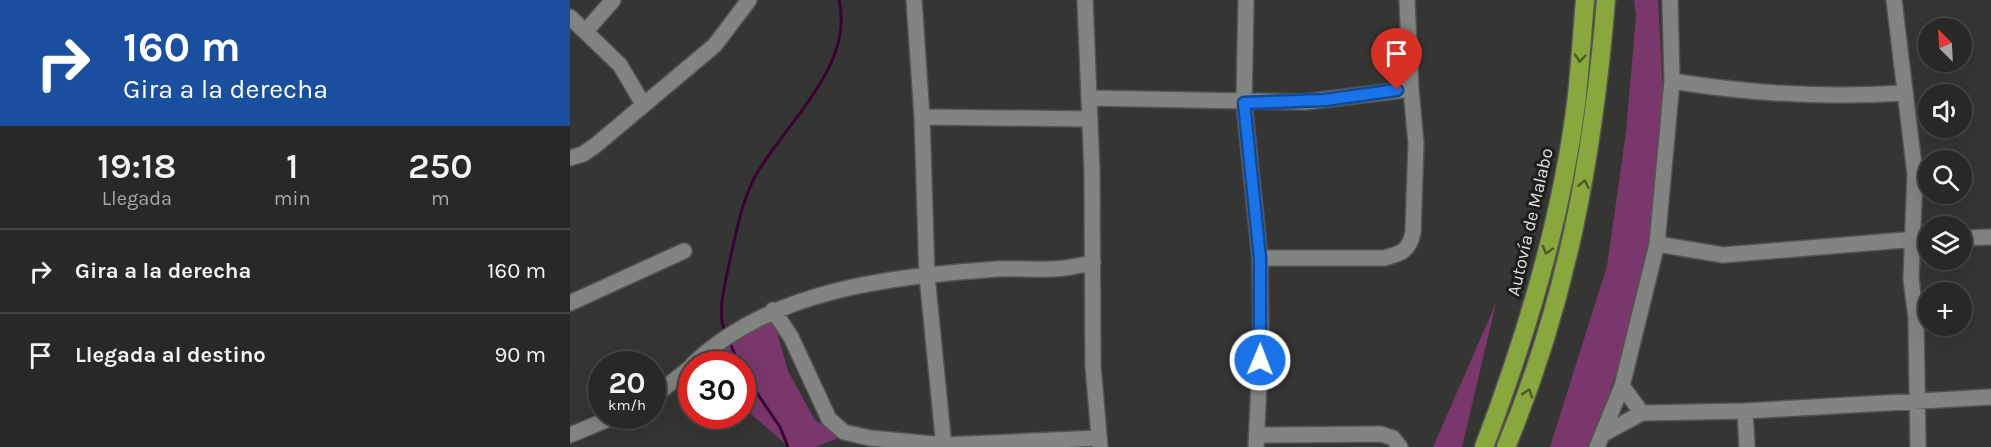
<!DOCTYPE html>
<html lang="es">
<head>
<meta charset="utf-8">
<style>
	body { margin:0; font-family:Karla,sans-serif; background:#343432; color:#f1f3f6; height:100vh; display:flex; flex-direction:column; font-size:22px; white-space:nowrap }
	* { box-sizing:border-box; margin:0 }
	p { font-size:20px; color:#a5a6a7 }
	.icon { flex:none; width:33px; height:33px; fill:none; stroke:currentColor; stroke-width:2; stroke-linecap:round; stroke-linejoin:round }
	.map { position:relative; flex:1; overflow:hidden }
	.sheet { display:flex; flex-direction:column; background:#282826; width:570px }
	.sheet>* { flex:none }
	.hud { background:#1a4fa0; color:#fff; overflow:hidden }
	.needle { width:39px; rotate:336deg }
	.fabs { position:absolute; left:1348px; top:18px; display:grid; gap:12px }
	.fabs a { display:grid; place-items:center; width:54px; height:54px; border-radius:50%; background:#282826; box-shadow:0 6px 24px #0002,0 0 0 2px #444443; font-size:30px }
	.speed { position:absolute; left:18px; top:351px; display:flex; gap:12px; font-size:30px; font-weight:700; text-align:center }
	.speed>* { display:grid; place-content:center; width:78px; height:78px; border-radius:50%; background:#282826; box-shadow:0 6px 24px #0002,0 0 0 2px #444443; line-height:1 }
	.speed small { font-size:15px; font-weight:400 }
	.speed .limit { border:9px solid #d22; background:#fff; color:#111 }
	.pin { position:absolute; display:grid; place-items:center; width:51px; height:51px; color:#fff; margin:-62px -26px; border-radius:50% 50% 50% 0; rotate:-45deg; box-shadow:0 0 6px #0007 }
	.pin .icon { rotate:45deg }
	.me { position:absolute; width:66px; margin:-33px; rotate:1deg; stroke-linejoin:round; filter:drop-shadow(0 0 4px #0008) }
	.turn { display:flex; align-items:center; gap:21px; height:126px; padding:0 24px; font-size:27px }
	.turn .icon { width:78px; height:78px; stroke-width:2.5 }
	.turn b { display:block; font-size:42px; line-height:51px }
	.eta { display:flex; justify-content:space-evenly; align-items:center; height:102px; text-align:center }
	.eta b { font-size:36px; font-weight:600; line-height:42px }
	ul { padding:0; list-style:none }
	li { display:flex; align-items:center; gap:18px; height:84px; padding:0 24px; border-top:2px solid #444443 }
	li div { flex:1 }
	li b { display:block; font-size:22px }
	li em { font-style:normal }
	main { display:flex; flex:1; min-height:0 }
	.map>svg:first-child { display:block }
	.green { fill:#79376c }
	.lines { fill:none; stroke-linecap:round; stroke-linejoin:round }
	.stream { stroke:#3a0232; stroke-width:3 }
	.minor-casing { stroke:#535452; stroke-width:18 }
	.highway-casing { stroke:#535452; stroke-width:21 }
	.minor { stroke:#828481; stroke-width:15 }
	.highway { stroke:#88a73c; stroke-width:18 }
	.oneway { stroke:#4d5b2a }
	.route-casing { stroke:#114b97; stroke-width:15 }
	.route { stroke:#1a73e8; stroke-width:10 }
	.labels { text-anchor:middle; dominant-baseline:central; stroke-width:6; stroke-linejoin:round; paint-order:stroke }
	.street-label { font-size:18px; fill:#e1e2e0; stroke:#1d1d1c }
</style>
</head>
<body>
<main>
<section class="sheet">
<div class="hud">
<div class="turn"><svg class="icon" aria-label="right" viewBox="0 0 24 24"><path d="M7 20v-9h11M14 6l5 5-5 5"/></svg><div><b>160 m</b>Gira a la derecha</div></div>
</div>
<div class="eta">
<div><b>19:18</b><p>Llegada</p></div>
<div><b>1</b><p>min</p></div>
<div><b>250</b><p>m</p></div>
</div>
<ul>
<li><svg class="icon" aria-label="right" viewBox="0 0 24 24"><path d="M7 20v-9h11M14 6l5 5-5 5"/></svg><div><b>Gira a la derecha</b></div><em>160 m</em></li>
<li><svg class="icon" aria-label="arrive" viewBox="0 0 24 24"><path d="M6 21V4h12l-3 4 3 4H6"/></svg><div><b>Llegada al destino</b></div><em>90 m</em></li>
</ul>
</section>
<div class="map">
<svg width="1421" height="447" viewBox="0 0 1421 447">
	<rect width="100%" height="100%" fill="#353633"/>
	<!-- green -->
	<path class="green" d="M 1064,0 L 1088,0 L 1093,91 L 1083,221 L 1057,337 L 1026,437 L 1021,447 L 980,447 L 1037,266 L 1056,132 L 1066,16 Z
		M 926,303 L 892,447 L 863,447 Z
		M 200,308 L 218,371 L 245,420 L 271,437 L 245,447 L 219,447 L 173,407 L 172,364 L 131,364 Z"/>
	<g class="lines">
		<!-- stream -->
		<path class="stream" d="M 155,332 C 147,313 154,290 158,269 C 165,238 171,201 187,173 C 217,122 285,64 269,0
			M 159,341 L 169,364
			M 172,371 L 210,427 L 218,447"/>
		<defs>
			<path id="minor" d="M 344,0 L 352,117 L 357,276 L 374,447
				M 515,0 L 522,172 L 523,366 L 530,447
				M 676,0 L 674,103 L 690,258 L 691,339 L 686,447
				M 837,0 L 841,89
				M 1324,0 L 1345,174 L 1341,279 L 1346,318 L 1348,447
				M 0,17 L 50,65 L 73,104
				M 16,31 L 43,0
				M 1102,81 C 1176,93 1259,98 1334,93
				M 519,98 L 735,102 L 841,89 L 846,143 L 843,232 C 840,250 831,254 814,258 L 690,258
				M 352,117 L 520,119
				M 0,158 L 13,154 L 26,145 L 145,45 L 179,0
				M 1392,238 L 1421,237
				M 1087,244 L 1153,255 L 1359,238
				M 0,303 L 114,251
				M 203,310 L 221,337 L 259,419 L 274,432 L 300,438 L 374,445 L 529,438
				M 123,364 C 204,288 321,277 427,269 C 445,268 464,270 482,269 C 496,269 510,265 523,263
				M 1052,386 L 1072,413
				M 82,398 L 122,366
				M 1175,411 L 1177,447
				M 1035,433 L 1072,413 L 1175,411 L 1421,397
				M 0,435 L 46,416
				M 687,435 L 811,434 L 823,438 L 830,447
				M 1027,447 L 1052,386 L 1087,244 L 1102,81 L 1100,0"/>
			<path id="highway" d="M 914,447 C 956,337 991,222 1006,104 C 1010,70 1012,35 1015,0
				M 936,447 C 997,300 1023,157 1036,0"/>
		</defs>
		<!-- minor casing -->
		<use href="#minor" class="minor-casing"/>
		<!-- highway casing -->
		<use href="#highway" class="highway-casing"/>
		<!-- minor -->
		<use href="#minor" class="minor"/>
		<!-- highway -->
		<use href="#highway" class="highway"/>
	</g>
	<!-- one-way arrows -->
	<defs><path id="oneway-chevron" d="M-2-3.5L2.5 0L-2 3.5" fill="none" stroke-width="1.6" stroke-linecap="round" stroke-linejoin="round" transform="scale(1.5)"/></defs>
	<g class="oneway">
		<use href="#oneway-chevron" transform="translate(1010 58) rotate(95)"/>
		<use href="#oneway-chevron" transform="translate(1014 184) rotate(-79)"/>
		<use href="#oneway-chevron" transform="translate(977 250) rotate(105)"/>
		<use href="#oneway-chevron" transform="translate(958 393) rotate(-72)"/>
	</g>
	<g class="lines">
		<defs>
			<path id="route" d="M 690,360 L 690,258 L 674,103 L 755,100 L 827,90"/>
		</defs>
		<!-- route casing -->
		<use href="#route" class="route-casing"/>
		<!-- route -->
		<use href="#route" class="route"/>
	</g>
	<g class="labels">
		<!-- street labels -->
		<g class="street-label">
			<text transform="translate(960 222) rotate(-77)">Autovía de Malabo</text>
		</g>
	</g>
</svg>
<div class="fabs">
<a><svg class="needle" viewBox="-14 -14 28 28"><path d="M0-13l5 13h-10z" fill="#e53935"/><path d="M0 13l5-13h-10z" fill="#a5a6a7"/></svg></a>
<a><svg class="icon" aria-label="sound" viewBox="0 0 24 24"><path d="M4 9h4l5-4v14l-5-4H4zM17 9q2 3 0 6"/></svg></a>
<a><svg class="icon" aria-label="search" viewBox="0 0 24 24"><circle cx="10" cy="10" r="6"/><path d="M15 15l6 6"/></svg></a>
<a><svg class="icon" aria-label="layers" viewBox="0 0 24 24"><path d="M12 4l9 5-9 5-9-5zM3 14l9 5 9-5"/></svg></a>
<a>+</a>
</div>
<div class="speed"><div>20<small>km/h</small></div><div class="limit">30</div></div>
<div class="pin" style="left:827px;top:90px;background:#d93025"><svg class="icon" aria-label="arrive" viewBox="0 0 24 24"><path d="M6 21V4h12l-3 4 3 4H6"/></svg></div>
<svg class="me" style="left:690px;top:360px" viewBox="-20 -20 40 40"><circle r="17" fill="#1a73e8" stroke="#fff" stroke-width="3"/><path d="M0-11L8 9 0 5-8 9z" fill="#fff"/></svg>
</div>
</main>
</body>
</html>
